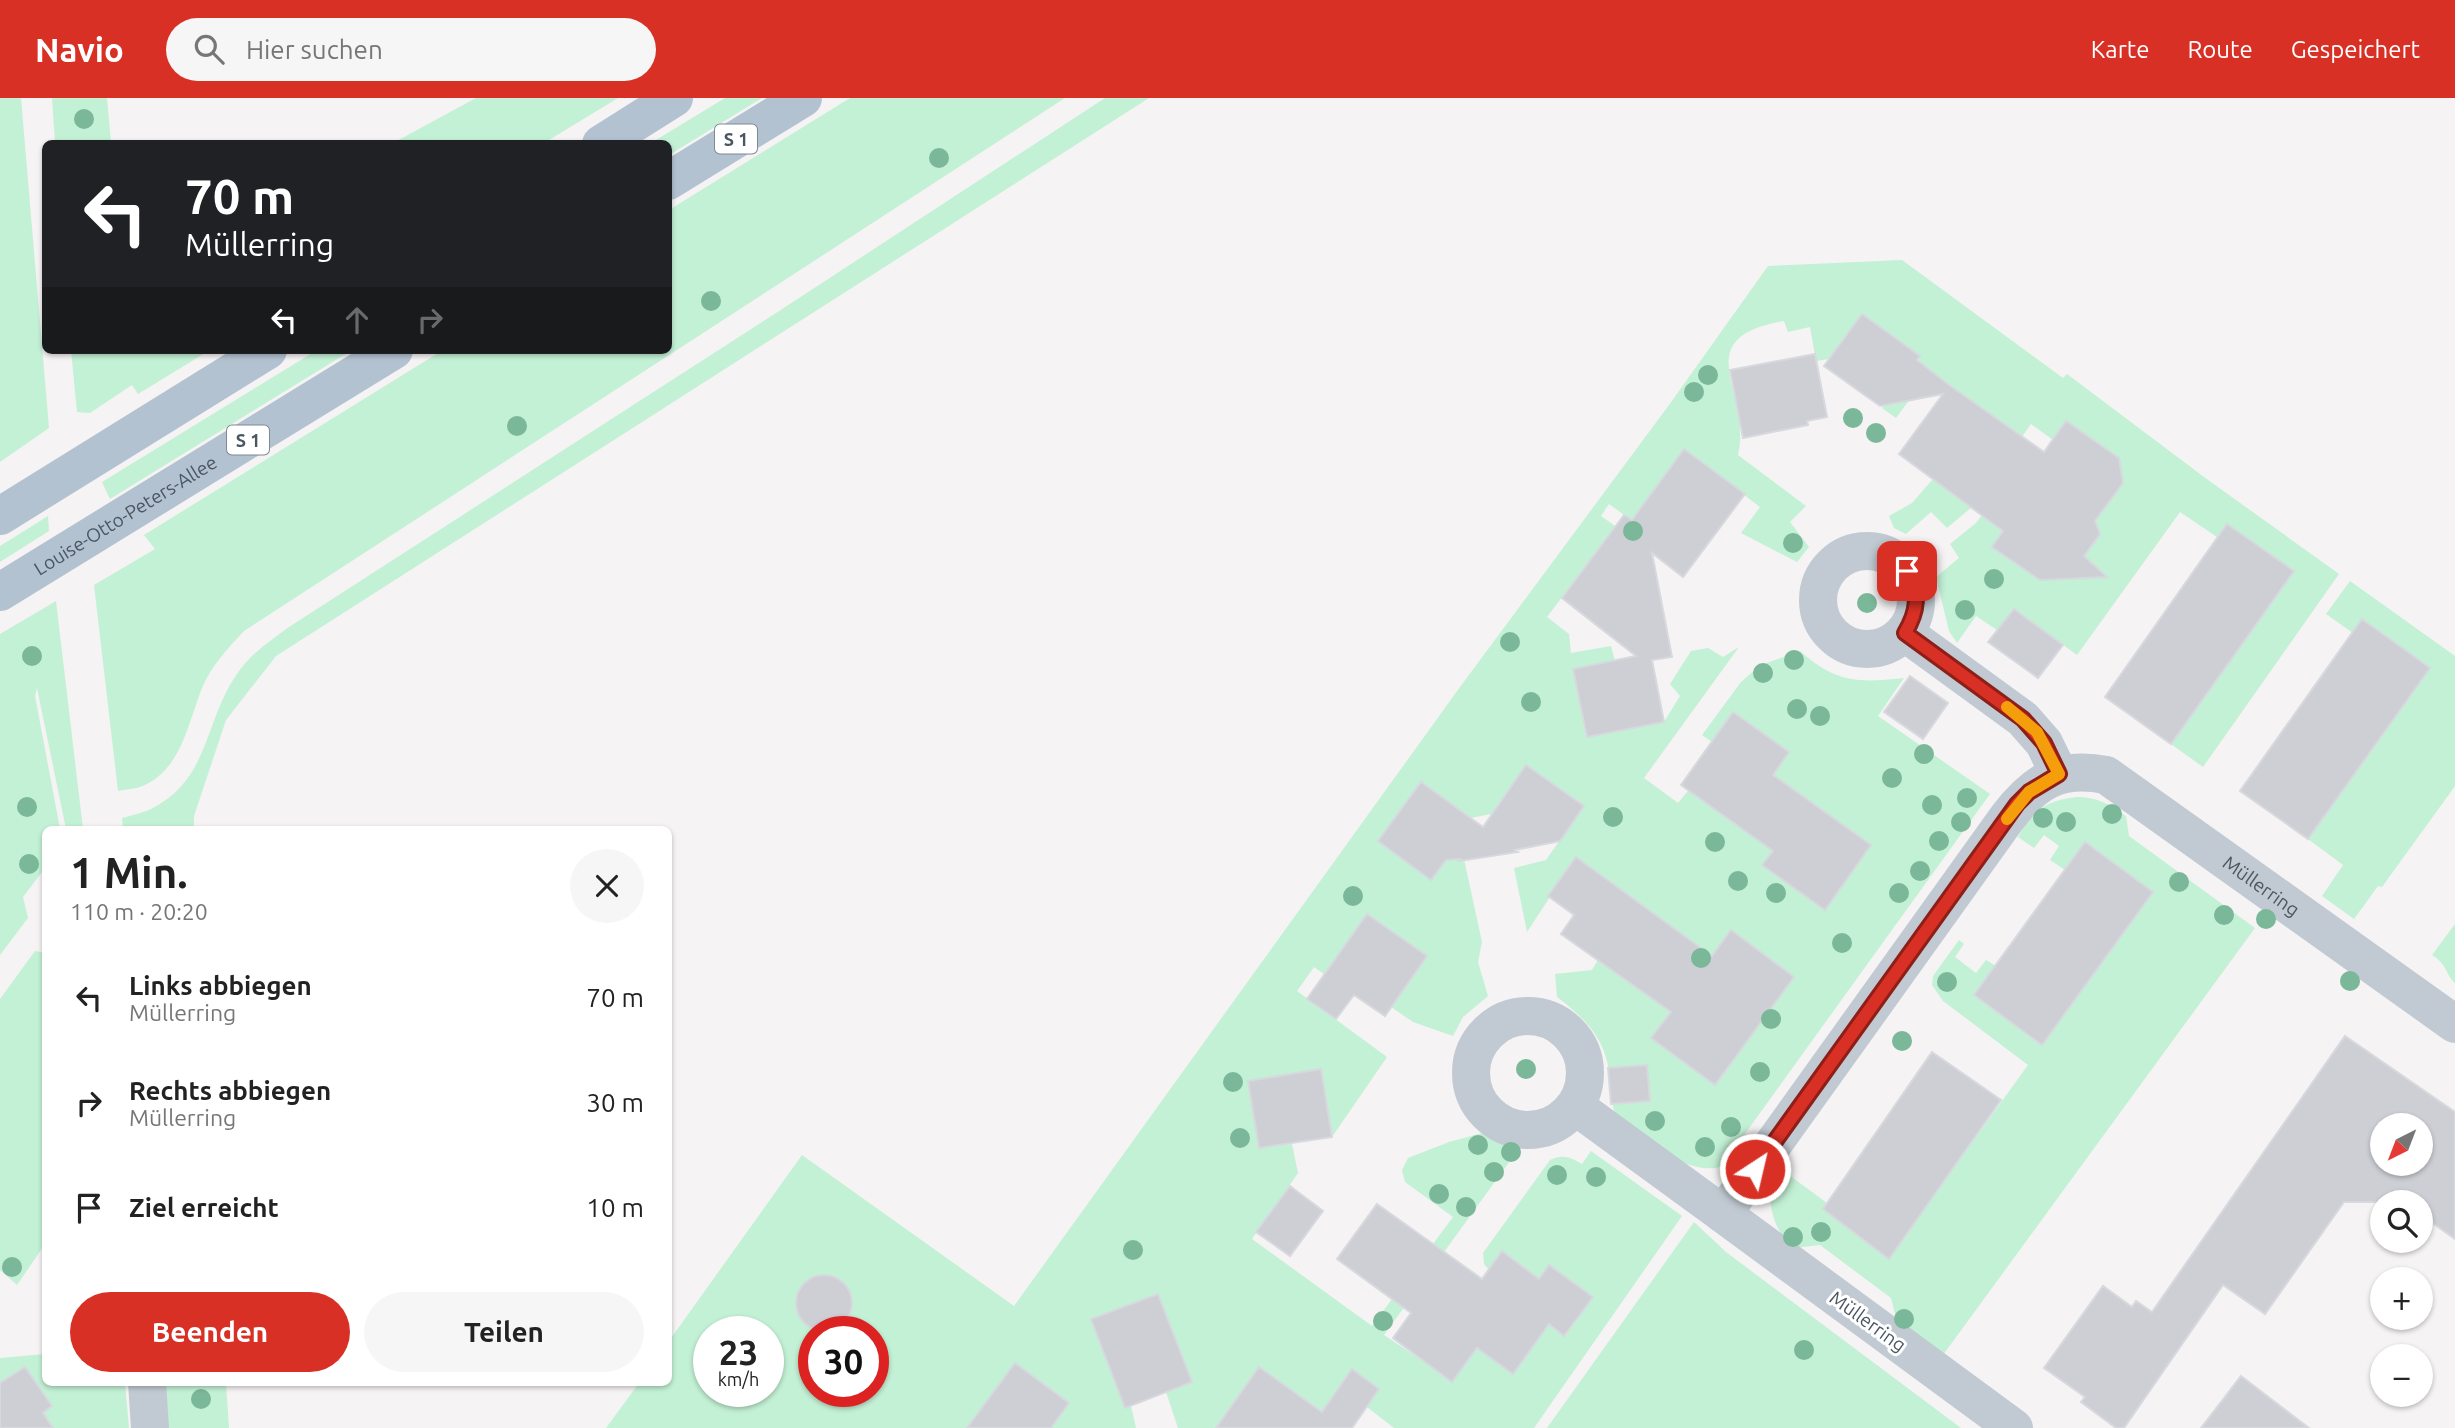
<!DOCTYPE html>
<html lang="de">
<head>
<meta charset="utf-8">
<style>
	body { margin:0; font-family:Ubuntu,sans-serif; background:#f6f6f6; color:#222; height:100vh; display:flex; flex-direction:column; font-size:26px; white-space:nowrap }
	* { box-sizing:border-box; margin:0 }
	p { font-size:23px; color:#767676 }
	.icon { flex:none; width:38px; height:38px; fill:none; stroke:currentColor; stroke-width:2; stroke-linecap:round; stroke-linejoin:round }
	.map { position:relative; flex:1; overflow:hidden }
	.drawer { position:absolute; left:42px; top:728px; width:630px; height:560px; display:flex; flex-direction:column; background:#fff; border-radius:10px; box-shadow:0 2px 5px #0004 }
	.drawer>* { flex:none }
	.hud { position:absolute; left:42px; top:42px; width:630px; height:214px; border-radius:10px; box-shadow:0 2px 5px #0004; background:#202124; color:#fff; overflow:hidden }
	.needle { width:46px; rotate:222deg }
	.tools { position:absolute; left:2370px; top:1015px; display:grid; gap:14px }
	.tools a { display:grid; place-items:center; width:63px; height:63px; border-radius:50%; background:#fff; box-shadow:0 2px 5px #0004; font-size:35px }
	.speed { position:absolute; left:693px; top:1218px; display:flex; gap:14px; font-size:35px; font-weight:700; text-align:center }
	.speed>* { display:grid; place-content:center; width:91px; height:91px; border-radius:50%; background:#fff; box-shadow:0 2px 5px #0004; line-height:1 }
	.speed small { font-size:18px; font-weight:400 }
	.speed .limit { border:10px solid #d22; background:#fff; color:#111 }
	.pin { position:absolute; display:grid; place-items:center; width:60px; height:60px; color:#fff; margin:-30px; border-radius:14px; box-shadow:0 4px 10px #0006 }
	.me { position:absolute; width:77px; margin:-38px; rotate:35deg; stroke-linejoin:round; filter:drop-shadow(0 0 5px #0008) }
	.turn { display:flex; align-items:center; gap:24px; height:147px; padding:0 28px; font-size:32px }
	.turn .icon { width:91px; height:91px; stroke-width:2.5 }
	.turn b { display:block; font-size:49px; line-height:60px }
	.lanes { display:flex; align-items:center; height:66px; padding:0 28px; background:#0003; justify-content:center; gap:35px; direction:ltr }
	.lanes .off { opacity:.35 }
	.round { display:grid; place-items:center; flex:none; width:74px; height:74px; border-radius:37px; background:#f6f6f6 }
	.summary { display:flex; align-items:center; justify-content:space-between; height:119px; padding:0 28px }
	h1 { font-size:42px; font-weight:700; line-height:52px }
	.cta { display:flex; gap:14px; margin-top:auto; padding:14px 28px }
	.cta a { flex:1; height:80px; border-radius:42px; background:#d93025; color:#fff; font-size:28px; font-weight:700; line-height:80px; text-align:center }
	.cta a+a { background:#f6f6f6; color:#222 }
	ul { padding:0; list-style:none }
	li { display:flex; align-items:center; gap:21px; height:105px; padding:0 28px }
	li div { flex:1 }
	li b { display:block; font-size:26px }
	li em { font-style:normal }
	header { display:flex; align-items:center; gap:42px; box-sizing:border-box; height:98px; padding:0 35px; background:#d93025; color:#fff }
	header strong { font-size:33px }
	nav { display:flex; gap:38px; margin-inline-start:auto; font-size:24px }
	.search { width:490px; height:63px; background:#f6f6f6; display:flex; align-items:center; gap:18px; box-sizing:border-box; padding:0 24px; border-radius:38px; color:#767676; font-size:26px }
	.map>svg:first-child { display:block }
	.green { fill:#c3f1d5; fill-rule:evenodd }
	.building { fill:#cdcfd5; stroke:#d7d9de; stroke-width:2; fill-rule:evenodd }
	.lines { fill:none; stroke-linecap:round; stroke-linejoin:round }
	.street { stroke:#c1cad2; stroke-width:38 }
	.primary { stroke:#b3c2d1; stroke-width:38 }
	.tree { fill:#7bb799 }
	.route-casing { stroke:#8d1f18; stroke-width:18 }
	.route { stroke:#d93025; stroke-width:12 }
	.slow { stroke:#f59e0b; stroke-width:12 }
	.labels { text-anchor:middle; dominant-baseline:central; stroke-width:6; stroke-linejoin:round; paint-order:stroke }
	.shield { fill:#fff; stroke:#808990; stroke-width:2 }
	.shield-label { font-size:18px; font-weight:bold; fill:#4a5661 }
	.street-label { font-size:19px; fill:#4a5661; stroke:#fff }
</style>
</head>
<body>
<header>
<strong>Navio</strong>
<div class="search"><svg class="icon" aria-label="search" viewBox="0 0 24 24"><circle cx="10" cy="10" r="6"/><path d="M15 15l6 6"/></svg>Hier suchen</div>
<nav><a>Karte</a><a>Route</a><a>Gespeichert</a></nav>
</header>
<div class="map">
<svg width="2455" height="1330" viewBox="0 0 2455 1330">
	<rect width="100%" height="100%" fill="#f5f3f3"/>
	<!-- green -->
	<path class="green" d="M 0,0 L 21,0 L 49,330 L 0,364 Z
		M 52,0 L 107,0 L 111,45 L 55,45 Z
		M 476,0 L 618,0 L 544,45 L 393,45 Z
		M 725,0 L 762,0 L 669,57 L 668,46 L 651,45 Z
		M 850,0 L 1065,0 L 244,533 C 228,550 211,568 202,590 C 188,625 182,669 145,687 C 137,691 127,691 118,693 L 94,487 L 155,451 L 144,437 L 443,252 L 668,252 L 669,112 Z
		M 1105,0 L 1149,0 L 276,558 L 226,622 L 194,718 L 194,731 L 123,731 L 122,720 C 132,717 144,715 153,710 C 210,680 204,623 237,576 C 250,556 270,543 289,529 L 773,217 Z
		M 1902,162 L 2063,280 L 2067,276 L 2204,379 L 2339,476 L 2203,669 L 2171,646 L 2294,473 L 2227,426 L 2217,439 L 2180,414 L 2077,557 L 2014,511 L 1997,532 L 1976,518 L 1957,545 L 1949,533 L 1936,479 L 1959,460 L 1950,446 L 1976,425 L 1986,412 L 2089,463 L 2084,458 L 2091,416 L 2119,360 L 2066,323 L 2053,342 L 2031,326 L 1972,409 L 1947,430 L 1931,414 L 1906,436 L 1894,430 L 1889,418 L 1912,405 L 1933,381 L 2009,330 L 1931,273 L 1896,320 L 1882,310 L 1920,258 L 1862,216 L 1829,261 L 1816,263 L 1810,229 L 1788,234 L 1784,223 C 1684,240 1753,295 1738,357 L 1806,408 L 1790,424 L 1809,449 L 1797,464 L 1741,435 L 1760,409 L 1684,351 L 1641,410 L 1686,443 L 1668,467 L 1618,431 L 1604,444 L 1547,519 L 1569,536 L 1571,555 L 1611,548 L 1615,563 L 1573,571 L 1586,639 L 1664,624 L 1680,598 L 1670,586 L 1691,553 L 1708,550 L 1723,559 L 1739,549 L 1644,680 L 1678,705 L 1691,689 L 1773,753 L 1763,767 L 1824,812 L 1769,682 L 1789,654 L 1733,614 L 1712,644 L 1702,637 L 1741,584 L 1759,568 L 1800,553 C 1836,585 1858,585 1904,580 L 1878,618 L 1990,696 L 1721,1069 C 1682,1078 1646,1039 1616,1018 C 1610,1003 1610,989 1609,974 C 1605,939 1583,919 1557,899 L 1555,876 L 1592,872 L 1598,862 L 1573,764 L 1527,834 L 1514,770 L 1546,762 L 1584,708 L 1526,667 L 1491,716 L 1471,720 L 1421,685 L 1378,743 L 1431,782 L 1446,762 L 1464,761 L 1482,844 L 1478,864 L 1488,898 L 1463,919 L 1453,938 L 1413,924 L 1391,909 L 1426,858 L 1367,816 L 1324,876 L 1314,869 L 1297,893 L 1387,959 L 1332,1039 L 1321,971 L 1248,983 L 1259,1050 L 1292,1046 L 1298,1075 L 1252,1141 L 1372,1228 L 1453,1119 L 1405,1084 L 1402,1072 L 1408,1060 L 1449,1044 L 1482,1035 L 1507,1048 L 1520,1049 L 1384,1237 L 1453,1283 L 1477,1250 L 1513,1275 L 1549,1226 L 1565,1238 L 1592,1200 L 1549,1167 L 1539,1181 L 1502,1154 L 1489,1172 L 1484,1166 L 1483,1155 L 1550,1062 C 1563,1056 1570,1059 1582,1066 L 1591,1053 L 1682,1118 L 1534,1330 L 1394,1330 L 1367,1309 L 1379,1291 L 1352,1272 L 1338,1291 L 1346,1298 L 1323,1330 L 1178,1330 L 1166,1294 L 1192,1284 L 1158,1196 L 1091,1221 L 1125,1310 L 1131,1308 L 1136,1330 L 606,1330 L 639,1285 L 668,1284 L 669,1243 L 802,1057 L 1014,1208 L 1460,589 L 1669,307 L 1768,168 ZM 1609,406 L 1627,419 L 1618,430 L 1601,418 ZM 1731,832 L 1794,879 L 1715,986 L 1651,940 ZM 709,1234 L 768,1234 L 768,1293 L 709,1293 ZM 814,1234 L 873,1234 L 873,1293 L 814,1293 Z
		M 71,252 L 210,252 L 138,296 L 132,287 L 90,315 L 77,314 Z
		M 317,252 L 352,252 L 110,401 L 102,384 Z
		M 48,418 L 49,433 L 0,464 L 0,448 Z
		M 2350,483 L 2455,558 L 2455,688 L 2382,789 L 2378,788 L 2354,821 L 2322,798 L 2343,767 L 2308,741 L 2429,570 L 2353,535 L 2326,516 Z
		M 56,503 L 83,731 L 66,731 L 37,590 L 35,598 L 60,731 L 46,732 L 45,770 L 23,799 L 28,820 L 0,857 L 0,536 Z
		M 2076,699 C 2097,699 2109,706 2126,718 L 2129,738 L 2255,830 L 1943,1257 L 1897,1224 L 1891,1200 L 1820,1147 L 1794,1150 C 1772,1133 1764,1098 1776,1072 L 1789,1077 L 1827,1105 L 1823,1112 L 1889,1160 L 2028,967 L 1943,903 L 1932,887 L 1933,878 L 1959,842 L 1964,846 L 1955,859 L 1976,875 L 1986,862 L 1996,868 L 1974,898 L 2042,947 L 2153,794 L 2085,744 L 2065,772 L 2050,762 L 2059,748 L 2044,737 L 2034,750 L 2018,739 C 2032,712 2046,703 2076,699 Z
		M 2455,826 L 2455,885 C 2445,876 2448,867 2432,857 Z
		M 35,853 L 46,855 L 45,1146 L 17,1187 L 0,1172 L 0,901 Z
		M 1694,1124 L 1726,1154 L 1961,1330 L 1547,1330 Z
		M 45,1256 L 46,1284 L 125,1285 L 129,1330 L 53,1330 L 43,1315 L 52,1308 L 25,1269 L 0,1285 L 0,1260 Z
		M 164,1285 L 226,1285 L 229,1330 L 168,1330 Z"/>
	<!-- building -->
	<path class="building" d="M 1862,216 L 1920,258 L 1917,262 L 1949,287 L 2044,354 L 2066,323 L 2119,360 L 2123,385 L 2095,423 L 2100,436 L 2084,458 L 2107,479 L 2040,482 L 1992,449 L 2003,433 L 1899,356 L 1943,296 L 1880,308 L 1824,268 Z
		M 1815,256 L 1827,319 L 1807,323 L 1808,327 L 1743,340 L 1730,272 Z
		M 1684,351 L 1745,396 L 1683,479 L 1652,455 L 1672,559 L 1652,562 L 1664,624 L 1587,639 L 1573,571 L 1636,558 L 1562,500 L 1624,417 L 1632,422 Z
		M 2227,426 L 2294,473 L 2171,646 L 2105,599 Z
		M 2014,511 L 2063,547 L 2038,580 L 1988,544 Z
		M 2362,521 L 2430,570 L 2308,741 L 2240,693 Z
		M 1910,578 L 1948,605 L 1923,641 L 1884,614 Z
		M 1733,614 L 1789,654 L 1773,677 L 1871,747 L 1825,812 L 1762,767 L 1773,753 L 1681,687 Z
		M 1526,667 L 1584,708 L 1560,743 L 1515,752 L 1518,754 L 1459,763 L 1460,761 L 1446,762 L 1431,782 L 1378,743 L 1421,684 L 1483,729 Z
		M 2085,744 L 2153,794 L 2042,947 L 1974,897 Z
		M 1576,759 L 1712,858 L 1731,832 L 1794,879 L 1715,987 L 1651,940 L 1671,914 L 1561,836 L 1574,817 L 1548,798 Z
		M 1367,816 L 1427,858 L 1385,918 L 1354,897 L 1336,921 L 1307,901 Z
		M 2345,938 L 2455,1014 L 2455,1141 L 2420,1116 L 2420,1104 L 2344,1104 L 2265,1216 L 2223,1187 L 2124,1330 L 2116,1330 L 2081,1304 L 2085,1299 L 2044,1270 L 2103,1188 L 2132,1209 L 2136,1203 L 2152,1214 ZM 2382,1027 L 2420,1027 L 2420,1066 L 2382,1066 Z
		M 1932,954 L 2001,1002 L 1889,1161 L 1823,1111 Z
		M 1647,967 L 1650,1003 L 1611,1006 L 1608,970 Z
		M 1321,971 L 1332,1039 L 1259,1050 L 1248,983 Z
		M 1290,1088 L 1323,1113 L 1290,1158 L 1256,1134 Z
		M 1377,1106 L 1482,1181 L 1502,1153 L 1539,1181 L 1549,1167 L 1593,1199 L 1564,1238 L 1549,1226 L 1513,1276 L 1477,1250 L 1452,1284 L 1393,1240 L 1411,1215 L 1337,1161 Z
		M796 1205a28 28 0 1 1 56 0a28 28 0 1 1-56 0Z
		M 1158,1196 L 1192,1284 L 1125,1310 L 1091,1221 Z
		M 1015,1265 L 1069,1305 L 1051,1330 L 967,1330 Z
		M 25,1269 L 52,1308 L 43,1315 L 53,1330 L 0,1330 L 0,1285 Z
		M 1259,1269 L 1322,1314 L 1352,1271 L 1379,1291 L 1352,1330 L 1216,1330 Z
		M 2241,1278 L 2309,1330 L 2201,1330 Z"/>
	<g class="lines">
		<!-- street -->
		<g class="street">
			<circle cx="1867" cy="502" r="49"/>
			<path d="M 1905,535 L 2023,621 L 2044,645 L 2059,676"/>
			<circle cx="1528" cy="975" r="57"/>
			<path d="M 1575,1008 L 1723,1116"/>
			<path d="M 147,1284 L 150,1330"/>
			<path id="s1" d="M 2014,1330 L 1723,1116 L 2007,720 C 2035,683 2059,668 2106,677 L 2455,926"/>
		</g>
		<!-- primary -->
		<g class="primary">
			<path d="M 601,46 L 674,0"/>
			<path d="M 668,83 L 803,0"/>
			<path d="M 0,418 L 268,252"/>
			<path id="s2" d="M 0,494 L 394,252"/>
		</g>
	</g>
	<!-- trees -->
	<g class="tree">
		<circle cx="84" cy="21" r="10"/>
		<circle cx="939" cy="60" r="10"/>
		<circle cx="711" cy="203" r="10"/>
		<circle cx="1708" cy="277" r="10"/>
		<circle cx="1694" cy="294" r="10"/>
		<circle cx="1853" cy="320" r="10"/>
		<circle cx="517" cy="328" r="10"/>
		<circle cx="1876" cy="335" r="10"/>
		<circle cx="1633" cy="433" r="10"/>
		<circle cx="1793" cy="445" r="10"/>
		<circle cx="1994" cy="481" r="10"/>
		<circle cx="1867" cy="505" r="10"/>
		<circle cx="1965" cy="512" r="10"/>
		<circle cx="1510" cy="544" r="10"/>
		<circle cx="32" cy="558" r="10"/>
		<circle cx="1794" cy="562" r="10"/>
		<circle cx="1763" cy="575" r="10"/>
		<circle cx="1531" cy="604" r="10"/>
		<circle cx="1797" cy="611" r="10"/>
		<circle cx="1820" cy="618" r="10"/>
		<circle cx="1924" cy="656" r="10"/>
		<circle cx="1892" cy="680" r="10"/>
		<circle cx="1967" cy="700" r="10"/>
		<circle cx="1932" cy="707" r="10"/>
		<circle cx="27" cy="709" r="10"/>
		<circle cx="2112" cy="716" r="10"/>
		<circle cx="1613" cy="719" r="10"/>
		<circle cx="2043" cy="720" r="10"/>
		<circle cx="1961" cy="724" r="10"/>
		<circle cx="2066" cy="724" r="10"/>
		<circle cx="1939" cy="743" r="10"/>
		<circle cx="1715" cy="744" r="10"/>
		<circle cx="29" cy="766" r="10"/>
		<circle cx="1920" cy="773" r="10"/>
		<circle cx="1738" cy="783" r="10"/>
		<circle cx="2179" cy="784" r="10"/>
		<circle cx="1776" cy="795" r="10"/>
		<circle cx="1899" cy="795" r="10"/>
		<circle cx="1353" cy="798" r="10"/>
		<circle cx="2224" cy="817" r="10"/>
		<circle cx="2266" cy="821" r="10"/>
		<circle cx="1842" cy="845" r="10"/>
		<circle cx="1701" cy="860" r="10"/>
		<circle cx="2350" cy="883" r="10"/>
		<circle cx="1947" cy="884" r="10"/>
		<circle cx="1771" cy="921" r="10"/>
		<circle cx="1902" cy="943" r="10"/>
		<circle cx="1526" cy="971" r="10"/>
		<circle cx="1760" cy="974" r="10"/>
		<circle cx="1233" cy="984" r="10"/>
		<circle cx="1655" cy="1023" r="10"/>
		<circle cx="1731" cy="1029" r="10"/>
		<circle cx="1240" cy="1040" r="10"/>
		<circle cx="1478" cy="1047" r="10"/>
		<circle cx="1705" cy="1049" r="10"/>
		<circle cx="1511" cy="1054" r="10"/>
		<circle cx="1494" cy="1074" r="10"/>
		<circle cx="1557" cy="1077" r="10"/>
		<circle cx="1596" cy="1079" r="10"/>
		<circle cx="1439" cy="1096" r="10"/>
		<circle cx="1466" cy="1109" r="10"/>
		<circle cx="1821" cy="1134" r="10"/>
		<circle cx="1793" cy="1139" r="10"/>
		<circle cx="1133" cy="1152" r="10"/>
		<circle cx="12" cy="1169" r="10"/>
		<circle cx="1904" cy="1221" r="10"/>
		<circle cx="1383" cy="1223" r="10"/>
		<circle cx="1804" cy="1252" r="10"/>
		<circle cx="201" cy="1301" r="10"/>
	</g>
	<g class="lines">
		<defs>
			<path id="route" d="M 1755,1071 L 2017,706 L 2029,694 L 2059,676 L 2044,645 L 2023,621 L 1905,535 C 1918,513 1920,496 1907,473"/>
		</defs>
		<!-- route casing -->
		<use href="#route" class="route-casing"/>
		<!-- route -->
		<use href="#route" class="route"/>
		<!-- slow -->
		<path class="slow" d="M 2007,721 L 2029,694 L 2059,676 L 2037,634 L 2007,609"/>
	</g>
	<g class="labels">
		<!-- shield labels -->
		<g class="shield">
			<rect x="715" y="26.5" width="42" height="29" rx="5"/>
			<rect x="227" y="327.5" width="42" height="29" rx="5"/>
		</g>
		<g class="shield-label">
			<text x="736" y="41">S 1</text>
			<text x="248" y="342">S 1</text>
		</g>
		<!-- street labels -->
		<g class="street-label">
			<text stroke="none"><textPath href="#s2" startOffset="147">Louise-Otto-Peters-Allee</textPath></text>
			<text stroke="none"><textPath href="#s1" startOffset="1155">Müllerring</textPath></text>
			<text transform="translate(1868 1223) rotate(36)">Müllerring</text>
		</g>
	</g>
</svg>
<div class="tools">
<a><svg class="needle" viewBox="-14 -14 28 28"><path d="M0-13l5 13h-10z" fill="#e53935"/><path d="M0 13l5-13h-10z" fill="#767676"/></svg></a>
<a><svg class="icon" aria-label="search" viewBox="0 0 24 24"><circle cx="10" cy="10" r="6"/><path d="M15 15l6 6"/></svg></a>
<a>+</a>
<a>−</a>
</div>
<div class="speed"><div>23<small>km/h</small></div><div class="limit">30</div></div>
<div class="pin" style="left:1907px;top:473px;background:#d93025"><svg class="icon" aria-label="arrive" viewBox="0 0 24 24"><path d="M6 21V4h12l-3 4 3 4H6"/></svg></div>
<svg class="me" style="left:1755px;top:1071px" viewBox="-20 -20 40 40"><circle r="17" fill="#d93025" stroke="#fff" stroke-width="3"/><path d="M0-11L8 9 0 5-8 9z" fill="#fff"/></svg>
<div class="hud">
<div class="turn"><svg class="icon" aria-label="left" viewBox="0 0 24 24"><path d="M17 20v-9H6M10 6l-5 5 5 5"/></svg><div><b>70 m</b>Müllerring</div></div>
<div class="lanes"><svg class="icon" aria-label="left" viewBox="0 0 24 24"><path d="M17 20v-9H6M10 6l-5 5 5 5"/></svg><svg class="icon off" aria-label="ahead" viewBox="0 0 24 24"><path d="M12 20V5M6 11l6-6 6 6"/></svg><svg class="icon off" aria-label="right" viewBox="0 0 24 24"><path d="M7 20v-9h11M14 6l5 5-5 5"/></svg></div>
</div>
<section class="drawer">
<div class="summary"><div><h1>1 Min.</h1><p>110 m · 20:20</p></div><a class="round"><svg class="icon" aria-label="close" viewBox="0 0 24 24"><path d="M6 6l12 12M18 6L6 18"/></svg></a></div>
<ul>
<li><svg class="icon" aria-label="left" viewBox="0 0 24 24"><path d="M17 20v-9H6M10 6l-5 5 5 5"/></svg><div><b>Links abbiegen</b><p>Müllerring</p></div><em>70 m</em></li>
<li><svg class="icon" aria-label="right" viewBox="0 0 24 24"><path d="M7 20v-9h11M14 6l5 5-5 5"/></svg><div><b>Rechts abbiegen</b><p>Müllerring</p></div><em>30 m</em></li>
<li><svg class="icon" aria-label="arrive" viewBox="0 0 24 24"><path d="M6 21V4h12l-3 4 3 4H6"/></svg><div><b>Ziel erreicht</b></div><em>10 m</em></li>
</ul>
<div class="cta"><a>Beenden</a><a>Teilen</a></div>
</section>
</div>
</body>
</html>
